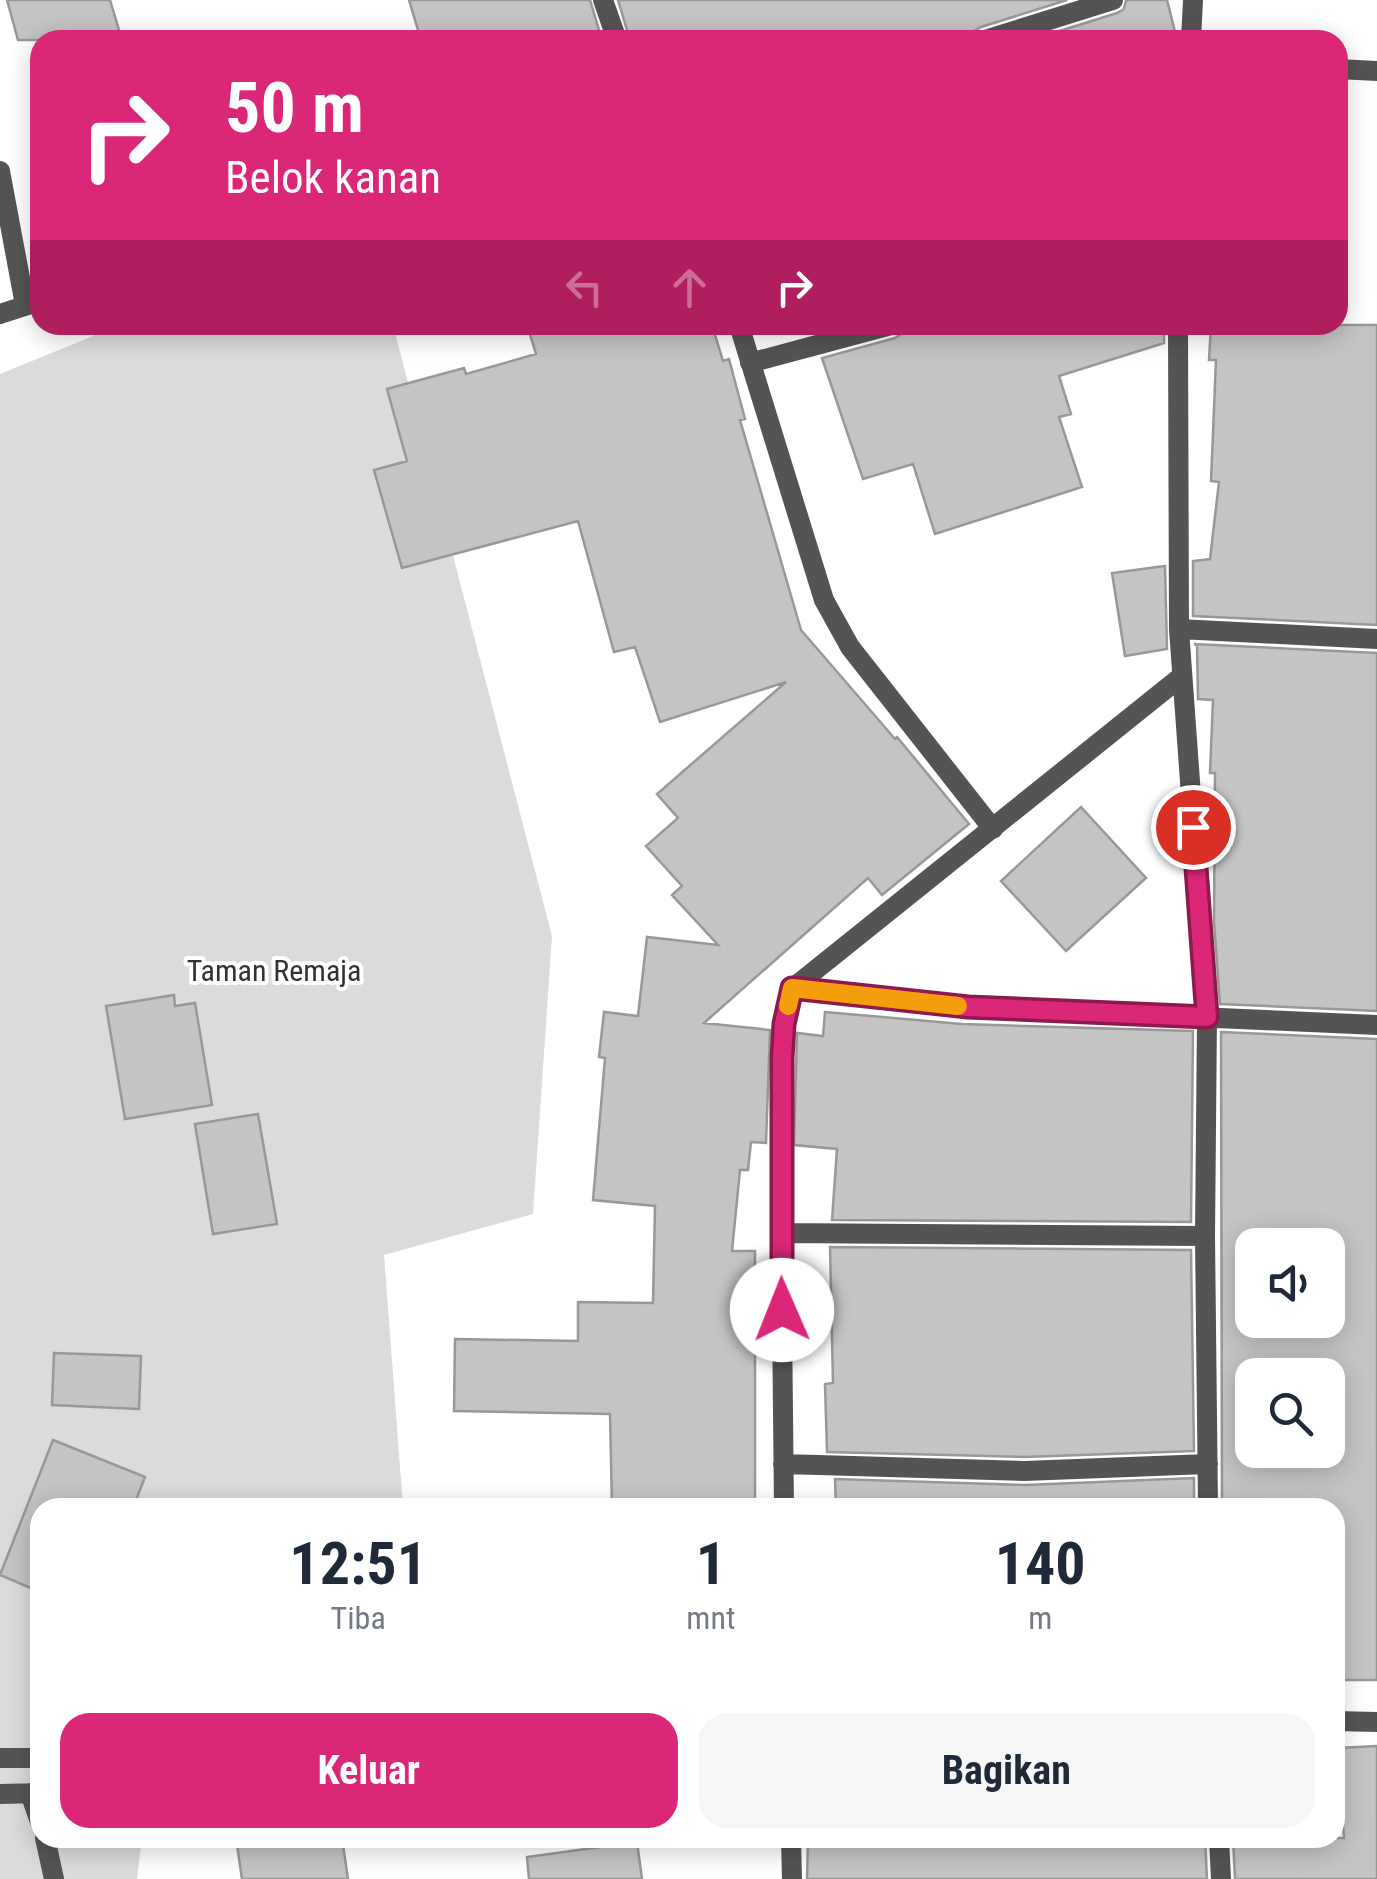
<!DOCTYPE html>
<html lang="id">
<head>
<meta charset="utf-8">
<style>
	body { margin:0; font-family:"Roboto Condensed",sans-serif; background:#f6f6f7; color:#1f2937; height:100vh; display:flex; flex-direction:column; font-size:38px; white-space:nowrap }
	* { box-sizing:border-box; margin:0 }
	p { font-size:32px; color:#747a83 }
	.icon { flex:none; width:55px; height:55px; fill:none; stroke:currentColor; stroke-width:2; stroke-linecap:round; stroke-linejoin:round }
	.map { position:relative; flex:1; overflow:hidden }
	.details { position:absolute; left:30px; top:1498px; width:1315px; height:350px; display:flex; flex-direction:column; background:#fff; border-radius:30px; box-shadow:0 5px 25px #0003 }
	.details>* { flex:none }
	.top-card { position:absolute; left:30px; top:30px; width:1318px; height:305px; border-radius:30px; box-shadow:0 5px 25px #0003; background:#db2777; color:#fff; overflow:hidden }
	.fabs { position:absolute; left:1235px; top:1228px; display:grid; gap:20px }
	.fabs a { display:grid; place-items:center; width:110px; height:110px; border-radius:20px; background:#fff; box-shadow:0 5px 25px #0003; font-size:50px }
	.pin { position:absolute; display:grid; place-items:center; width:85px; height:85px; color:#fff; margin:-42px; border:5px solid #fff; border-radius:50%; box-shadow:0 2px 10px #0007 }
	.me { position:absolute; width:110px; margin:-55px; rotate:359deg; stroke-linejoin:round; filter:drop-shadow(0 0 8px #0008) }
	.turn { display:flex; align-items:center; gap:35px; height:210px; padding:0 30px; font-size:45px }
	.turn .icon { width:130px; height:130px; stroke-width:2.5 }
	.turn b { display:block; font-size:70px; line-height:85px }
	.lanes { display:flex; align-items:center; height:95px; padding:0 30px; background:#0003; justify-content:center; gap:50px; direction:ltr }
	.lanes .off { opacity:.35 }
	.eta { display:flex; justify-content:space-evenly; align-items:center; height:170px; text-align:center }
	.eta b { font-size:60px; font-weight:700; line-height:70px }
	.cta { display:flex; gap:20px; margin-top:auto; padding:20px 30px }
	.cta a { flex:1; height:115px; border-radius:30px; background:#db2777; color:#fff; font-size:40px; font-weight:700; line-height:115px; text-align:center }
	.cta a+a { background:#f6f6f7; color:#1f2937 }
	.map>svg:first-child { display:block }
	.green { fill:#dbdbdb }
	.building { fill:#c4c4c4; stroke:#989898; stroke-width:2.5; fill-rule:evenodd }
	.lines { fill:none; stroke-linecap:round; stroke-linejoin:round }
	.minor { stroke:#545454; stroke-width:20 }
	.route-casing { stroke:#8e194d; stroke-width:25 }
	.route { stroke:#db2777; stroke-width:18 }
	.slow { stroke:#f59e0b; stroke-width:18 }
	.labels { text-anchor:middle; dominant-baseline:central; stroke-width:8; stroke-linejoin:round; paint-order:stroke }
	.park-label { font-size:30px; fill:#323232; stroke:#fff }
</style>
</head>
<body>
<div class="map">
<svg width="1377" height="1879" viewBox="0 0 1377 1879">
	<rect width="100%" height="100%" fill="#fff"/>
	<!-- green -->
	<path class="green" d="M 120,325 L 393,325 L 552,936 L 533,1214 L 384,1255 L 403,1507 L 40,1508 L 40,1838 L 142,1838 L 137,1879 L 0,1879 L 0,374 Z"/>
	<!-- building -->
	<path class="building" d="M 7,0 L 110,0 L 122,40 L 18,40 Z
		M 409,0 L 590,0 L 602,40 L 421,40 Z
		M 618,0 L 1067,0 L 981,27 L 974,31 L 972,40 L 630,40 Z
		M 1126,0 L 1167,0 L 1177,40 L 1031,40 L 1117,13 L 1124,9 Z
		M 527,325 L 712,325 L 723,361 L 729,359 L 745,419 L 740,420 L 801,630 L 895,739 L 897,737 L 969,824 L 882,895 L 868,878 L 704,1023 L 770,1030 L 766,1143 L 751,1142 L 748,1170 L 740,1170 L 732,1251 L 755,1251 L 755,1508 L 612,1508 L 610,1414 L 454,1411 L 455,1339 L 578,1341 L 578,1302 L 653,1303 L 655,1206 L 593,1200 L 605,1058 L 599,1057 L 604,1012 L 638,1016 L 647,937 L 718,945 L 672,895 L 682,886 L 646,846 L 678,818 L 657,794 L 786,682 L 660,722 L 635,647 L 614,652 L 578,521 L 402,568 L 374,470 L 407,461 L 387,389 L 464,368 L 466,374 L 536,354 Z
		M 904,325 L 1164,325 L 1164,343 L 1059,376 L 1071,414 L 1059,417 L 1082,487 L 935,534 L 913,464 L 863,479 L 822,358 L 895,338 L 901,334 Z
		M 1211,325 L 1377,325 L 1377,625 L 1193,616 L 1193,561 L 1210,559 L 1219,482 L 1211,481 L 1216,360 L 1209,360 Z
		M 1165,566 L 1167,649 L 1125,656 L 1112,573 Z
		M 1194,644 L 1377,653 L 1377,1011 L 1220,1004 L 1214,921 L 1215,773 L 1210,773 L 1213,700 L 1198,699 L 1197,645 Z
		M 1081,807 L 1146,878 L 1066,951 L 1001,881 Z
		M 174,995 L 175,1006 L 195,1003 L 212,1105 L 125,1119 L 106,1006 Z
		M 825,1012 L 962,1024 L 1193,1031 L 1191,1222 L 832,1220 L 837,1149 L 794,1145 L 797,1033 L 823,1036 Z
		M 1221,1032 L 1377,1039 L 1377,1680 L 1335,1680 L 1335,1508 L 1222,1508 ZM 1252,1245 L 1342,1245 L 1342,1320 L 1252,1320 ZM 1252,1375 L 1328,1375 L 1328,1450 L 1252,1450 Z
		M 258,1114 L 277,1224 L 213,1234 L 195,1124 Z
		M 830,1247 L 1191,1250 L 1194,1451 L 1024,1457 L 827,1452 L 825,1384 L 833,1383 Z
		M 54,1353 L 141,1356 L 139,1409 L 52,1405 Z
		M 53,1440 L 145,1477 L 133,1508 L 40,1508 L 40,1592 L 0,1575 Z
		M 1194,1478 L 1194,1508 L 836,1508 L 835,1479 L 1025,1485 Z
		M 1377,1746 L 1377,1879 L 1235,1879 L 1233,1838 L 1344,1838 L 1338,1748 Z
		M 236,1838 L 342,1838 L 348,1879 L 242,1879 Z
		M 808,1838 L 1205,1838 L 1207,1879 L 807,1879 Z
		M 637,1842 L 642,1879 L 529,1879 L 527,1857 Z"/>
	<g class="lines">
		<!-- minor -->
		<path class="minor" d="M 603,0 L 617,40
			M 985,40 L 1113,0
			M 1191,40 L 1193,0
			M 1338,69 L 1377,71
			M 0,171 L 25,305
			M 0,314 L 40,301
			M 739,325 L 824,600 L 850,647 L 993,829
			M 1178,325 L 1179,629 L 1207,1017 L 1205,1236 L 1208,1508
			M 750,363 L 891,325
			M 1179,629 L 1377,639
			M 793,988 L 968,1007 L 1377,1025
			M 781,1233 L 1205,1236
			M 783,1464 L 1024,1471 L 1208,1464
			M 784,1508 L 780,1127 L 784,1024 L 793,988 L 1182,676
			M 1335,1721 L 1377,1722
			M 0,1758 L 40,1758
			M 30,1793 L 40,1822
			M 0,1794 L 40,1793
			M 45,1838 L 54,1879
			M 791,1838 L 792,1879
			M 1219,1838 L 1221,1879"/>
	</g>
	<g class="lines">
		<defs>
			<path id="route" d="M 782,1310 L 782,1058 L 784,1024 L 792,988 L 968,1007 L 1207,1017 L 1193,827"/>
		</defs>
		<!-- route casing -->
		<use href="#route" class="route-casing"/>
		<!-- route -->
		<use href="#route" class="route"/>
		<!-- slow -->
		<path class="slow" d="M 788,1006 L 792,988 L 958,1006"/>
	</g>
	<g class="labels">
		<!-- park labels -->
		<g class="park-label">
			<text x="274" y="970">Taman Remaja</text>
		</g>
	</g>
</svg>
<div class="fabs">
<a><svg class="icon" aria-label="sound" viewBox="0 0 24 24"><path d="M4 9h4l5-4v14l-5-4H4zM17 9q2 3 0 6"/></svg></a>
<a><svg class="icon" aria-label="search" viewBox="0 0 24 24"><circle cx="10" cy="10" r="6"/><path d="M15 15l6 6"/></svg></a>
</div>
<div class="pin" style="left:1193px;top:827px;background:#d93025"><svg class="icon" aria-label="arrive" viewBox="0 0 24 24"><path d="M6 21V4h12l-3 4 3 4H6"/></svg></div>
<svg class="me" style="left:782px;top:1310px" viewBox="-20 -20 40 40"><circle r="19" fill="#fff"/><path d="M0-13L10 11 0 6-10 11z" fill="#db2777"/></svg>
<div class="top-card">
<div class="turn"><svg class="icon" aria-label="right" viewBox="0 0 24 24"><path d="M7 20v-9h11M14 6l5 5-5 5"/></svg><div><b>50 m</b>Belok kanan</div></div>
<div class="lanes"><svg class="icon off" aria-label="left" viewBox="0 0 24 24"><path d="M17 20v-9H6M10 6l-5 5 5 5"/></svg><svg class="icon off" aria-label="ahead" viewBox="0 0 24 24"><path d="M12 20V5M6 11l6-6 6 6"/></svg><svg class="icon" aria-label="right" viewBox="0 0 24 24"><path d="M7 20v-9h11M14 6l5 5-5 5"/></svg></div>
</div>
<section class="details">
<div class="eta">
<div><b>12:51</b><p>Tiba</p></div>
<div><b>1</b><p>mnt</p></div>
<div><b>140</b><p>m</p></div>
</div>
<div class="cta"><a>Keluar</a><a>Bagikan</a></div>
</section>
</div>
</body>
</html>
